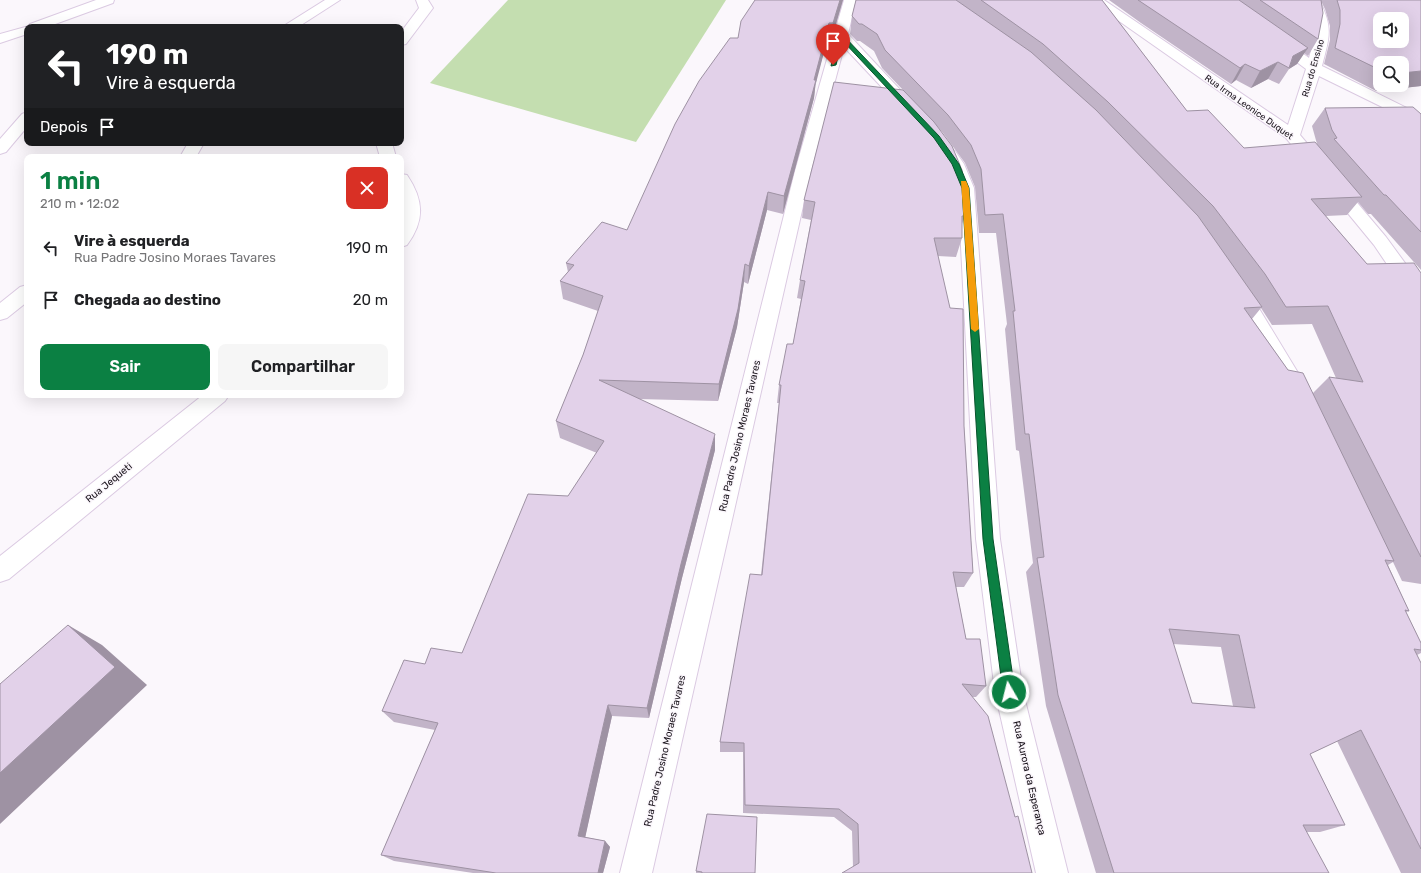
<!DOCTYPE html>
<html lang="pt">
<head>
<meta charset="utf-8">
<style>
	body { margin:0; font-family:Rubik,sans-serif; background:#f6f6f6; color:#202124; height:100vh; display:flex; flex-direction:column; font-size:15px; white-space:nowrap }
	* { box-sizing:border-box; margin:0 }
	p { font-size:13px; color:#757577 }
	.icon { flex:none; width:22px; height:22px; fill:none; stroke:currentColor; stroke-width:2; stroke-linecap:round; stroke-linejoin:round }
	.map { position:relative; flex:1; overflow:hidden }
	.sheet { position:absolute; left:24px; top:154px; width:380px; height:244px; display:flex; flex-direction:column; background:#fff; border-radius:8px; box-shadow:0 4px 16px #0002 }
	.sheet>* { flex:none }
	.hud { position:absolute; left:24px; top:24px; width:380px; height:122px; border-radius:8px; box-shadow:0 4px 16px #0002; background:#202124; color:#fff; overflow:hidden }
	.fabs { position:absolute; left:1373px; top:12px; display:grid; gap:8px }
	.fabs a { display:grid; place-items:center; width:36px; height:36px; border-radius:8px; background:#fff; box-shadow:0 4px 16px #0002; font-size:20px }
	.pin { position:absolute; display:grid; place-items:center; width:34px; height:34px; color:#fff; margin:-41px -17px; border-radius:50% 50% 50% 0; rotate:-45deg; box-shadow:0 0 4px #0007 }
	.pin .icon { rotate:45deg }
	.me { position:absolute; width:44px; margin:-22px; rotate:352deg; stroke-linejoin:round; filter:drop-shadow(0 0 3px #0008) }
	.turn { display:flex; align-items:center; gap:14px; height:84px; padding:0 16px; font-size:18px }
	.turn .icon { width:52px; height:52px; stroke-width:2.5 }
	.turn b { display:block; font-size:28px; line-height:34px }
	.then { display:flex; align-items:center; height:38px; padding:0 16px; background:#0003; gap:8px; font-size:15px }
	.round { display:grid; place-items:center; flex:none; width:42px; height:42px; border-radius:8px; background:#f6f6f6 }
	.overview { display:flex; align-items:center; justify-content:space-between; height:68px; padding:0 16px }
	h1 { font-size:24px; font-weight:600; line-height:30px; color:#0b8043 }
	.cta { display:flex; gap:8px; margin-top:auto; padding:8px 16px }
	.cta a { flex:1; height:46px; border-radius:8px; background:#0b8043; color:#fff; font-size:16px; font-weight:600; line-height:46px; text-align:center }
	.cta a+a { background:#f6f6f6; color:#202124 }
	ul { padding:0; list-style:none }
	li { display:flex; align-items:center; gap:12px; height:52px; padding:0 16px }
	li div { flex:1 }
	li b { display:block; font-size:15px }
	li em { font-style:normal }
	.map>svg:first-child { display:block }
	.green { fill:#c4deb0 }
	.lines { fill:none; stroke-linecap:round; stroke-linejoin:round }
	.minor-casing { stroke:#dbcae2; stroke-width:2 }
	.minor { fill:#fff; fill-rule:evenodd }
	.wall { fill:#c2b4c8; fill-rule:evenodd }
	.shaded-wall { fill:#9e92a3 }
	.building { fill:#e2d1e9; stroke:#9e92a3; fill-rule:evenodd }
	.route { fill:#0b8043; stroke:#07532c }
	.slow { fill:#f59e0b }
	.labels { text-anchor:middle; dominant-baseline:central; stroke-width:3; stroke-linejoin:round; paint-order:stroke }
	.far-street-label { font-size:9px; fill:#19131b; stroke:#fbf7fc }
	.street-label { font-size:10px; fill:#19131b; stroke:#fbf7fc }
</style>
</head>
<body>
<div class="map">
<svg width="1421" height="873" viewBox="0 0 1421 873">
	<rect width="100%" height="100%" fill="#fbf7fc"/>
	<!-- green -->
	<path class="green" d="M 508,0 L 726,0 L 636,142 L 430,83 Z"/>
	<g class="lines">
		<defs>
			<path id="minor" d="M 96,0 L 114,0 L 113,3 L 47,27 L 27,27 L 27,34 L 0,43 L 0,34 L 29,26 L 30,24 Z
				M 325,0 L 340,0 L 298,27 L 282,27 Z
				M 416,0 L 428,0 L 433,8 L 406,44 L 401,45 L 401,32 L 419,8 Z
				M 844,0 L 856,0 L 848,34 L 920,111 L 917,114 L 907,114 L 844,47 L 811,171 L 652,873 L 620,873 L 795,171 Z
				M 1089,0 L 1104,0 L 1288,125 L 1306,69 L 1270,42 L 1272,39 L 1282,39 L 1309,58 C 1316,33 1318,24 1307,0 L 1319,0 C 1334,28 1329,38 1322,66 L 1421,115 L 1421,126 L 1319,76 L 1300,135 L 1386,237 L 1421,285 L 1421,306 L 1414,304 L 1374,245 L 1286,138 Z
				M 27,112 L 27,127 L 6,152 L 0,154 L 0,139 L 22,114 Z
				M 188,143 L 204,143 L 196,157 L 180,157 Z
				M 376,143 L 392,143 L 396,157 L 380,157 Z
				M 949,149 L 955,151 L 964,164 L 974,188 L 1000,539 L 1023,692 L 1068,873 L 1036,873 L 995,692 L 976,539 L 958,188 L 948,164 L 941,154 L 943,151 Z
				M 401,174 L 407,175 C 424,200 425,221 407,245 L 401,247 L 403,210 Z
				M 27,285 L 27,302 L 7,318 L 0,320 L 0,303 L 20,287 Z
				M 1239,285 L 1246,287 L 1303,381 L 1306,387 L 1303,393 L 1296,395 L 1289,393 L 1230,292 L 1232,287 Z
				M 203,395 L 229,395 L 225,401 L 9,579 L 0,582 L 0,556 Z"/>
		</defs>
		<!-- minor casing -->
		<use href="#minor" class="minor-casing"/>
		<!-- minor -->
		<use href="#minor" class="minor"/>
	</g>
	<!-- wall -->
	<path class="wall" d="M 755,0 L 843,0 L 831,41 L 827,41 L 816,80 L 814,98 L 783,214 L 767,210 L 748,284 L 744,282 L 737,327 L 718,401 L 638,399 L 715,450 L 682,578 L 649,718 L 612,716 L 585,837 L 605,841 L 610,847 L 603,873 L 473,873 L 394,861 L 381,855 L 435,730 L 394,722 L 382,711 L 425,664 L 462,653 L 568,496 L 597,453 L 560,438 L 556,421 L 583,355 L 598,311 L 563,299 L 560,281 L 568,272 L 566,263 L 627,230 L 738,38 Z
		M 856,0 L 1102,0 L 1187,111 L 1244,148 L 1317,144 L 1312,126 L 1325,108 L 1421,114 L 1421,270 L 1371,214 L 1368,214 L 1358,202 L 1347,215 L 1326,216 L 1367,264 L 1421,273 L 1421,584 L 1402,581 L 1393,562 L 1388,565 L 1409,611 L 1406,612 L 1421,643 L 1421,653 L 1417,655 L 1421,663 L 1421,873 L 1401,873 L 1337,741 L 1310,754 L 1345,825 L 1320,832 L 1306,832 L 1329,873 L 1096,873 L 1046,706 L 1026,572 L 1033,563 L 1019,451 L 1016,450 L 1005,329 L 1007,324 L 996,233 L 979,233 L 975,187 L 965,163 L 943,133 L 936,125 L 965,216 L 962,224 L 962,238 L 956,257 L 938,256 L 964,426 L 973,573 L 964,587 L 956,587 L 966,639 L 986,686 L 976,697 L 972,697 L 1015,817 L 853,867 L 852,831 L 834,817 L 743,813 L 743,752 L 720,752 L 720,742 L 761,575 L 779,403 L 777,403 L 779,385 L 793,344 L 801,299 L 797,298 L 800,280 L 811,220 L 802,218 L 804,200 L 903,90 L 882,68 L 874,51 L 860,41 L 857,41 L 850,34 L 852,16 ZM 1261,308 L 1272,325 L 1312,324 L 1336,378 L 1329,377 L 1313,393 L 1288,370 L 1252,319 ZM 1173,644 L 1221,647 L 1233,706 L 1192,703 Z
		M 1109,0 L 1421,0 L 1421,86 L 1376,91 L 1324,64 L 1330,40 L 1330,26 L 1325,9 L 1322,3 L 1318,39 L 1308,56 L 1304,53 L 1297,64 L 1289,69 L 1279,84 L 1268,79 L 1251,88 L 1236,80 L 1231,84 L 1141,23 ZM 1380,63 L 1402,85 L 1380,85 Z
		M 696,871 L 755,873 L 696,873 Z"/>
	<!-- shaded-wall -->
	<path class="shaded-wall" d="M 840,0 L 843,0 L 831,41 L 833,23 Z
		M 829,23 L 827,41 L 816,83 L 816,80 L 814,98 L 783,214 L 784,196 L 814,80 Z
		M 1308,48 L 1297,64 L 1289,69 L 1293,56 Z
		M 1278,62 L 1268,79 L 1251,88 L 1260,71 Z
		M 1245,64 L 1236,80 L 1231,84 L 1240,68 Z
		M 1421,71 L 1421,86 L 1376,91 L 1381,85 L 1402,85 L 1402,73 Z
		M 768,192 L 767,210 L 748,284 L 749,266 Z
		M 745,264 L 744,282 L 737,327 L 718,401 L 719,384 Z
		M 715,434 L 715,450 L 682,578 L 649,718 L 647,708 L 681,564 Z
		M 68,625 L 102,645 L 147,685 L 0,824 L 0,773 Z
		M 608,705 L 612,716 L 584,843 L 578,836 Z
		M 605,841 L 610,847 L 603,873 L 598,873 Z"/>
	<!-- building -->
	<path class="building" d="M 755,0 L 840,0 L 833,23 L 829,23 L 814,80 L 816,80 L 784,196 L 768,192 L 749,266 L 745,264 L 738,309 L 719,384 L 599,380 L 715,434 L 681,564 L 647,708 L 608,705 L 578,836 L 605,841 L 598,873 L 496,873 L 381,855 L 438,723 L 382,711 L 404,660 L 425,664 L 431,648 L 462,653 L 528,494 L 568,496 L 604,441 L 556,421 L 583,355 L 603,296 L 560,281 L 574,265 L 566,263 L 602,222 L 627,230 L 675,124 L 699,81 L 730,38 L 738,38 L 741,21 Z
		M 856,0 L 956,0 L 1031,52 L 1096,110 L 1198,216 L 1262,307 L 1244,308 L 1288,370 L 1303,373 L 1394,561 L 1385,560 L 1409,611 L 1405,610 L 1421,643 L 1421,650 L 1414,649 L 1421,663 L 1421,849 L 1361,730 L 1310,754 L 1345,825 L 1303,825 L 1329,873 L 1114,873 L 1058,695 L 1037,558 L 1044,557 L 1029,434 L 1025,434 L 1013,311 L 1015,311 L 1003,214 L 985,215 L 981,169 L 971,145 L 948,115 L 885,50 L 877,34 L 862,24 L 859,24 L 852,16 ZM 1169,629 L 1239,635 L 1255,708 L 1192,703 Z
		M 981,0 L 1102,0 L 1187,111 L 1208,110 L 1244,148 L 1315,142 L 1362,197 L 1311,199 L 1367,264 L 1414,263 L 1421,273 L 1421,557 L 1329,377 L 1363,382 L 1328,306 L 1286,307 L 1265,274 L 1213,206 L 1108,102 L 1043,44 Z
		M 1138,0 L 1239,0 L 1308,48 L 1293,56 L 1289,68 L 1278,62 L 1260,71 L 1245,64 L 1240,68 Z
		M 1260,0 L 1321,0 L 1323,13 L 1318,39 Z
		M 1337,0 L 1421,0 L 1421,71 L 1402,73 L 1402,63 L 1380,63 L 1380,70 L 1335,48 L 1340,24 L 1340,10 ZM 1380,19 L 1402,19 L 1402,41 L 1380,41 Z
		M 834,82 L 903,90 L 934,122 L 952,146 L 962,170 L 965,216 L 962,216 L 962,238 L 934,238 L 950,308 L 963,309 L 964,426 L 973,573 L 953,572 L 966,639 L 980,639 L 986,686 L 962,684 L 988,716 L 1015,817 L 1018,816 L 1032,873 L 842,873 L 859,863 L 858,824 L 839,809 L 745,805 L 744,743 L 720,742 L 750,574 L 762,575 L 781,385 L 779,385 L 787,344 L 793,344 L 805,281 L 800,280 L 815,202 L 804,200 Z
		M 1413,107 L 1421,114 L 1421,232 L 1386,195 L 1384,195 L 1334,139 L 1337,138 L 1332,130 L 1325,108 Z
		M 68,625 L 115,667 L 0,773 L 0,684 Z
		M 707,814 L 757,817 L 755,873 L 702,873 L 702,872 L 696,871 Z"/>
	<!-- route -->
	<path class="route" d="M 841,33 L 939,136 L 959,164 L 969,188 L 993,539 L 1015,692 L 1013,696 L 1009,698 L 1005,696 L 1003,692 L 983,539 L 962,188 L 952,164 L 934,138 L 842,40 L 836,65 L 831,66 L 838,35 Z"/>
	<!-- slow -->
	<path class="slow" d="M 961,181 L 966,181 L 969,188 L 979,329 L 975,332 L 971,329 Z"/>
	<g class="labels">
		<!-- far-street labels -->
		<g class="far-street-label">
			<text transform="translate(1313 68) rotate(-74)">Rua do Ensino</text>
			<text transform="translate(1249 107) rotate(35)">Rua Irma Leonice Duquet</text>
		</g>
		<!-- street labels -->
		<g class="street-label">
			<text transform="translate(740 436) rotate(-77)">Rua Padre Josino Moraes Tavares</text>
			<text transform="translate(109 483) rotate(-39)">Rua Jequeti</text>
			<text transform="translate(665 751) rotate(-77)">Rua Padre Josino Moraes Tavares</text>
			<text transform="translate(1029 778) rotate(77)">Rua Aurora da Esperança</text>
		</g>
	</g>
</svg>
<div class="fabs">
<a><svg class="icon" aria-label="sound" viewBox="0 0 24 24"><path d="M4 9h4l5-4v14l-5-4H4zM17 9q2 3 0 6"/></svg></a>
<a><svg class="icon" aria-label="search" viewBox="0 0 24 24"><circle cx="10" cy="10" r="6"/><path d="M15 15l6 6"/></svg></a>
</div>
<div class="pin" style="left:833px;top:65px;background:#d93025"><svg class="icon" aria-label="arrive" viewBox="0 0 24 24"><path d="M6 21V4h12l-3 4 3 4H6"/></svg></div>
<svg class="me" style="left:1009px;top:692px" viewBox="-20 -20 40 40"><circle r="17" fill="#0b8043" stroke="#fff" stroke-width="3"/><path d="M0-11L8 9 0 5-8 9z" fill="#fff"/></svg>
<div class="hud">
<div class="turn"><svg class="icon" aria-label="left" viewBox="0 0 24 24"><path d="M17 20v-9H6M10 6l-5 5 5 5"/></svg><div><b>190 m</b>Vire à esquerda</div></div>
<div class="then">Depois<svg class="icon" aria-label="arrive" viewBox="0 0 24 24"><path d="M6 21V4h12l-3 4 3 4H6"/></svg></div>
</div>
<section class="sheet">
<div class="overview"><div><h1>1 min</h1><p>210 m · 12:02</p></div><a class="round" style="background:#d93025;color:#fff"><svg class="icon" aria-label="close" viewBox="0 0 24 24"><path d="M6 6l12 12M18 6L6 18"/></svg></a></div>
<ul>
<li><svg class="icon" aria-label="left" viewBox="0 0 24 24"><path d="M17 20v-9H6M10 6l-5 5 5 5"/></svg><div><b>Vire à esquerda</b><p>Rua Padre Josino Moraes Tavares</p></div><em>190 m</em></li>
<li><svg class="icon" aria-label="arrive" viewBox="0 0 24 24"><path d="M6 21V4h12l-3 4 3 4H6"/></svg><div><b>Chegada ao destino</b></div><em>20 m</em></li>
</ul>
<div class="cta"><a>Sair</a><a>Compartilhar</a></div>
</section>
</div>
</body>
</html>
